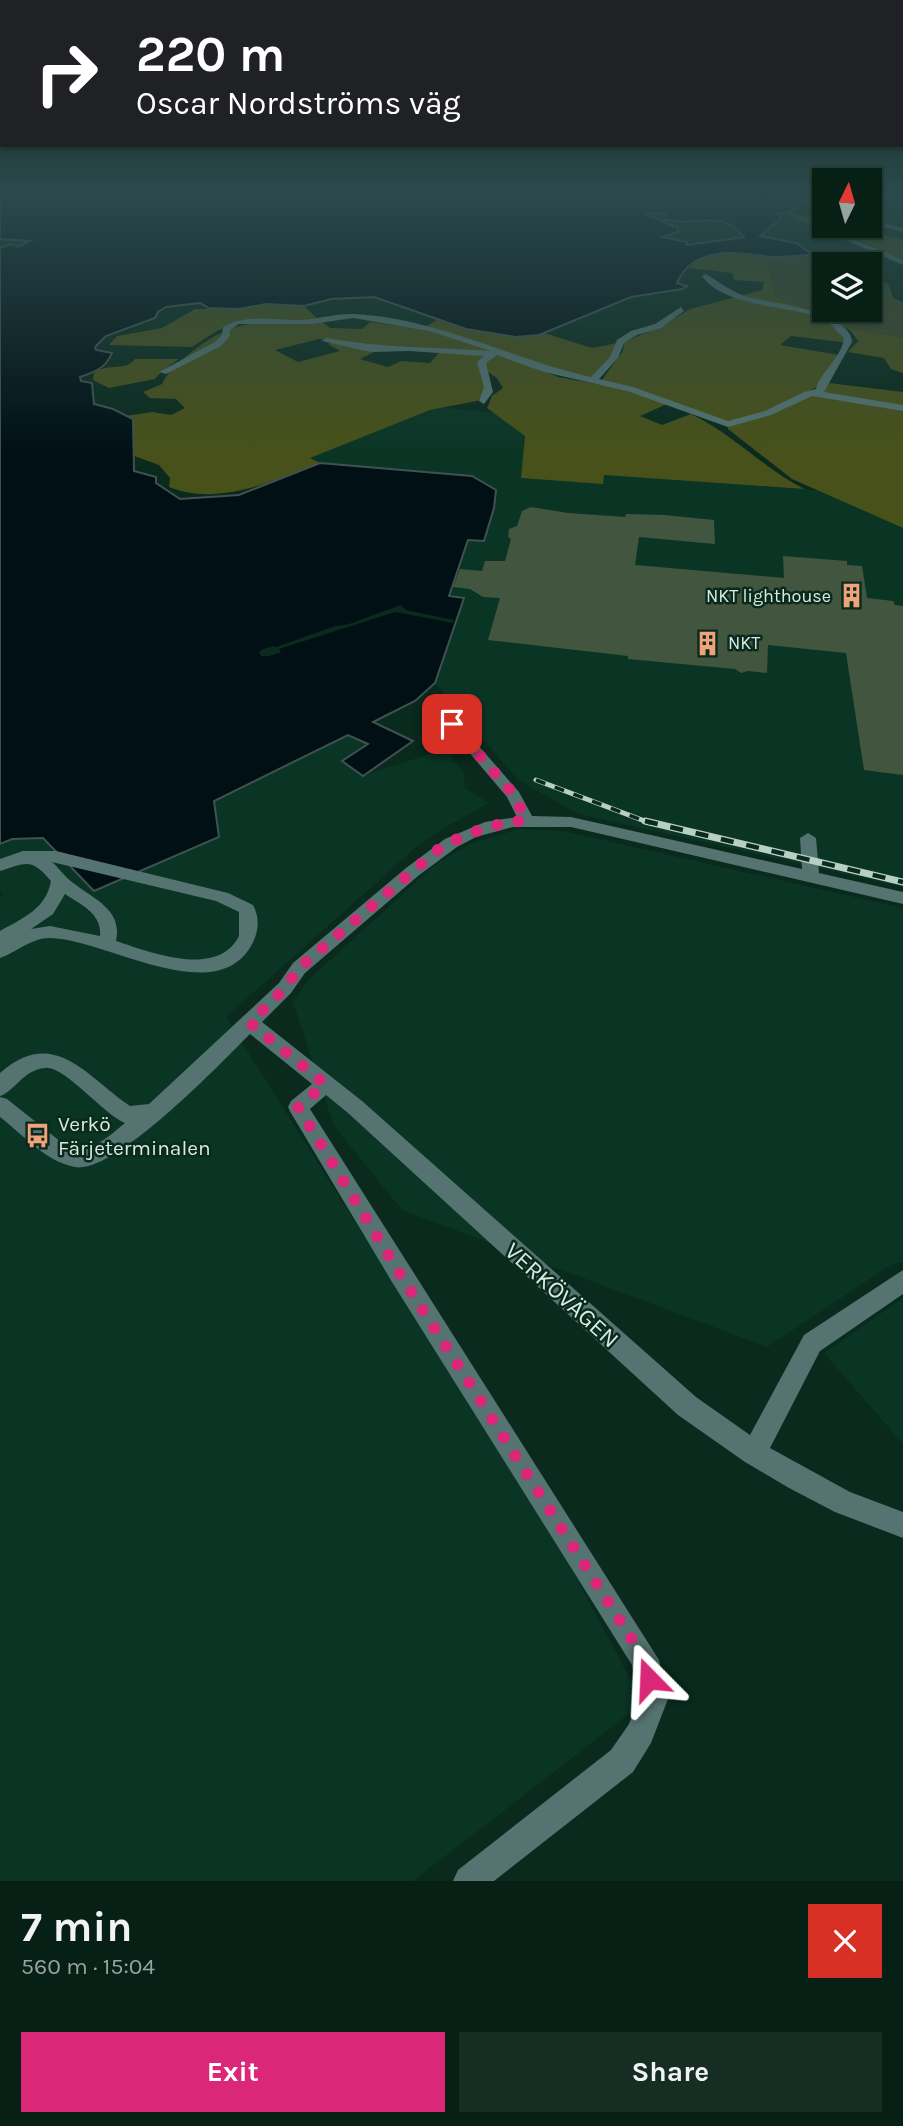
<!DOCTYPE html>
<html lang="en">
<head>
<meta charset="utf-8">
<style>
	body { margin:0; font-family:Karla,sans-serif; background:#152d23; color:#f1f3f6; height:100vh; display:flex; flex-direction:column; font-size:26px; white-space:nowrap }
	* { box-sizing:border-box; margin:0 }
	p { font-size:23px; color:#98a3a1 }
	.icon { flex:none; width:38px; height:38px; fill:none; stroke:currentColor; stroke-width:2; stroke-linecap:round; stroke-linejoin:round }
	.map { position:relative; height:1881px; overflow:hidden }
	.drawer { display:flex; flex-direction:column; background:#072016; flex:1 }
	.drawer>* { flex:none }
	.top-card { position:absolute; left:0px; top:0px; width:903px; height:147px; box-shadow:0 2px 5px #0004,0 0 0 2px #283e35; background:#202124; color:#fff; overflow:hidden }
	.needle { width:46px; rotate:5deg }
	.tools { position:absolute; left:812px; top:168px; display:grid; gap:14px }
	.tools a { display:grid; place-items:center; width:70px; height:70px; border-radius:0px; background:#072016; box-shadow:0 2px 5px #0004,0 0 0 2px #283e35; font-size:35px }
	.pin { position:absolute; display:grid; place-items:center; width:60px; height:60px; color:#fff; margin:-30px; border-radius:14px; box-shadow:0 4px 10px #0006 }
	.me { position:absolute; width:77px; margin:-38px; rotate:339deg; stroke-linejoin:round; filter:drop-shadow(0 0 5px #0008) }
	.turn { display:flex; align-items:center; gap:24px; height:147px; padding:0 21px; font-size:32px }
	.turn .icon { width:91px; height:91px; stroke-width:2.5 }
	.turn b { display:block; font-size:49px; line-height:60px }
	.round { display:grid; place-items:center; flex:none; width:74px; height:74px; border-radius:0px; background:#152d23 }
	.summary { display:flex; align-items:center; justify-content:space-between; height:119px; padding:0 21px }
	h1 { font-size:42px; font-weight:700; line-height:52px }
	.button { display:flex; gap:14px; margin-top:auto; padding:14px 21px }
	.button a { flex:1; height:80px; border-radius:0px; background:#db2777; color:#fff; font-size:28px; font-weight:700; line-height:80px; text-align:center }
	.button a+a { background:#152d23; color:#f1f3f6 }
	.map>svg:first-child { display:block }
	.built { fill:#0a3525 }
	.green { fill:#414826 }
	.forest { fill:#485119 }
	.water { fill:#001014; stroke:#415152; stroke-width:2; fill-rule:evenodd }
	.pier { fill:#092a1d }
	.building { fill:#42563f }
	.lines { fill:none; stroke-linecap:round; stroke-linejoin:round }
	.minor { fill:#557370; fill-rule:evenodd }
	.rail-far1-casing { stroke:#b9cec4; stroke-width:5 }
	.rail-casing { stroke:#b9cec4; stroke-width:7 }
	.rail-far1 { stroke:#092a1d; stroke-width:3.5; stroke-dasharray:10; stroke-linecap:butt }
	.rail { stroke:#092a1d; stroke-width:4.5; stroke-dasharray:13; stroke-linecap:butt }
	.route { stroke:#db2777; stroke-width:12; stroke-dasharray:0 21.6 }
	.labels { text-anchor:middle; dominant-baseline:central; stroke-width:5; stroke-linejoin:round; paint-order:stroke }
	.far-poi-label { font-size:18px; fill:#d8eae1; stroke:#092a1d; text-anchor:end }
	.poi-label { font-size:21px; fill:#d8eae1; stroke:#092a1d; text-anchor:start }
	.near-street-label { font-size:24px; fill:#d8eae1; stroke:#092a1d }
</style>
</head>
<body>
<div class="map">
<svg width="903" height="1881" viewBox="0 0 903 1881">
	<rect width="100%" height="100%" fill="#092a1d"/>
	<!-- built -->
	<path class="built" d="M 444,408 L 494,412 L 525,436 L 522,478 L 603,483 L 603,475 L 817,490 L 903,528 L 903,887 L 578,814 L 518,780 L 435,683 L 464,599 L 449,597 L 468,540 L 472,476 L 320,463 L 309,458 L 430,410 Z
		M 348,735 L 369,745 L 363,776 L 445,749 L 464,773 L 465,788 L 489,803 L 444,828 L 414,849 L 226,1017 L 561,1549 L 643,1703 L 413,1881 L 0,1881 L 0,897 L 4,895 L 0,891 L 0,844 L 12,839 L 43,838 L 214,801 Z
		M 520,829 L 563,831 L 903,908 L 903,1262 L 892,1264 L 767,1347 L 402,1210 L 334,1126 L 293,1002 L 309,979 L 436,864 L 471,843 Z
		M 903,1298 L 903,1444 L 824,1353 Z"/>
	<!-- green -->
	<path class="green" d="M 784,255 C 810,255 858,254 879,267 L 870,268 L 870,264 L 824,264 L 824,310 L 870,310 L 870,273 L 889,285 L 893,298 L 903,302 L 903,337 L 854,329 L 776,297 L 766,257 Z"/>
	<!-- forest -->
	<path class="forest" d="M 783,212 L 824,220 L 824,226 L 850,226 L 903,240 L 903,261 L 837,230 L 815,228 Z
		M 721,252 L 766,257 L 776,297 L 818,314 L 739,296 L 762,290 L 764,282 L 734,280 L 732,273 L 690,268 C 695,257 710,255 721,252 Z
		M 736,297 C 771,304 831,312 853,340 L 850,343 L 791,336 L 780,345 L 839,355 L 819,386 L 761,414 L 718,423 L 602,380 L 623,351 L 624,342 L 662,326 L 690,309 Z
		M 266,304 L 304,306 L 319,320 L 252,320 L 218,330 L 192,347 L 109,345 L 117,336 L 162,328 L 195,309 L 239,309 Z
		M 824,316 L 854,329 L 903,337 L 903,373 L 891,369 L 884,358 L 848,352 L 858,341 L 850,330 Z
		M 439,319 L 466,329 L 539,335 L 544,333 L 592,348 L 618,343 L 618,349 L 593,376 L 588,378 L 425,327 Z
		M 321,321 L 330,328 L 362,329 L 370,322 L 423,329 L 494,351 L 489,353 L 385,347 L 319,339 L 275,350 L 298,362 L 340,351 L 328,344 L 333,342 L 380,349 L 360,359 L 388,367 L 401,361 L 430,363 L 440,352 L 487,355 L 483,357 L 488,389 L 482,400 L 430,410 L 310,458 L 320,463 C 272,481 219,507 169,487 L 170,478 L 159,465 L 134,456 L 133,420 L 126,416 L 152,412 L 171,415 L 185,408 L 176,399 L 150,398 L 143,392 L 162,384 C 168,371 176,366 187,356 C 233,316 264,322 321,321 Z
		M 497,353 L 558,377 L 619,388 L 667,404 L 640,416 L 662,425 L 691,414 C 733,434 763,468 804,489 L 604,475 L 603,484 L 521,478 L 525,436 L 487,408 L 492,396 L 503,388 L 497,378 L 488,372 L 485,363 Z
		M 135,359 L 179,359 L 162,371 L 155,379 L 109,388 L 93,380 L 94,373 C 109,362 125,372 135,359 Z
		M 829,383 L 903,392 L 903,528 L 792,479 L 728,429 L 728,425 L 766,416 Z"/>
	<!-- water -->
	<path class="water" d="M 0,192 L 822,192 L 799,203 L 790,212 L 778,214 L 782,218 L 760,236 L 796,243 L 813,255 C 797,255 778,259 763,256 C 732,251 692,248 677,283 L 687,286 L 682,289 L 631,297 L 539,335 L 516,337 L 466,329 L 374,297 L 331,299 L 304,306 L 266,304 L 239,309 L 209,308 L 200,303 L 166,307 L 158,312 L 155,318 L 106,336 L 95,347 L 96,350 L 112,353 C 106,368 95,372 80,377 L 81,381 L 92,383 L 94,404 L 113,409 L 133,419 L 134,471 L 156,477 L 156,483 L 180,499 L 239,495 L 320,463 L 472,476 L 496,490 L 494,508 L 484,541 L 468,540 L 449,596 L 464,598 L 435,683 L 415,701 L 373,722 L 413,741 L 363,776 L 342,761 L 368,744 L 348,735 L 214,801 L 219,837 L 94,891 L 43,838 L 12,839 L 0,844 L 0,248 L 11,244 L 18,247 L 30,241 L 0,239 ZM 654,213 L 666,214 L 664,219 C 697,229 719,206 744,237 L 687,245 L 687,242 L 663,237 L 678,232 L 678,228 L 647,215 Z"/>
	<!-- pier -->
	<path class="pier" d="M 401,605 L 406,610 L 454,620 L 453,623 L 395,612 L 279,649 L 281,652 L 270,656 L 261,656 L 259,653 L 261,650 L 273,646 L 276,647 L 335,626 L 349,624 Z"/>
	<!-- building -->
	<path class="building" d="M 531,507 L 568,513 L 625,517 L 626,514 L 664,515 L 714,520 L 715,544 L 639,537 L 635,565 L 784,578 L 783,556 L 847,561 L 847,565 L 862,566 L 867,598 L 893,601 L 895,605 L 903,606 L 903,775 L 864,770 L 846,653 L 768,645 L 767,673 L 748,671 L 741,673 L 735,669 L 628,659 L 628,656 L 488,640 L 500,598 L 483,597 L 470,589 L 453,587 L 460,569 L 482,571 L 485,561 L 505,561 L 511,539 L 508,537 L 509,529 L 517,526 L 522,511 Z"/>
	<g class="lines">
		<!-- minor -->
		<path class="minor" d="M 875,192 L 881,192 L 870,203 L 870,197 Z
			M 870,213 L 885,224 L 903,228 L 903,232 L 881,226 L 870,218 Z
			M 811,221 L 903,260 L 903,265 L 809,224 Z
			M 706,274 C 719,282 732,292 748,297 C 772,303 851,311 852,342 L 824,392 L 903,405 L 903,411 L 812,396 L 771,415 L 728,427 L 627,391 L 544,372 L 497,355 L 486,363 L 493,392 L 484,404 L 479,401 L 484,387 L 477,362 L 484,356 L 409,351 L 371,352 L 322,341 L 326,338 C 380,348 435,347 491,351 L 429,331 L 353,318 L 312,324 L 239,324 L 230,330 L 230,336 L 221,346 L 166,374 L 159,372 L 215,342 L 222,335 L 223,327 C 244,314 272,320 296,320 C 315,320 335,313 354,314 C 437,318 511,359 591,377 L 610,357 L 617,340 L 631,331 L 655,324 L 681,307 L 684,311 L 661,328 L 637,335 L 624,343 L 618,358 L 599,379 L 633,387 L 728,421 L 765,411 L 804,392 L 816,389 C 820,372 841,359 844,338 C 836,331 828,320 819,317 C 785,305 724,307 702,276 Z
			M 452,720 L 457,721 L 519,792 L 532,816 L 571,817 L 802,869 L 800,838 L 808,833 L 816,838 L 819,873 L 903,892 L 903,904 L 571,827 L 513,827 L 476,837 L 457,847 L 418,876 L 305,973 L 291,993 L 262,1022 L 362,1101 L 696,1397 L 750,1435 L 804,1335 L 903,1270 L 903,1294 L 820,1351 L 770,1448 L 850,1492 L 903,1512 L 903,1538 L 835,1512 L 789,1488 L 745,1462 L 678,1415 L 348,1113 L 326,1095 L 310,1109 L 659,1660 L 668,1699 L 651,1743 L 633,1772 L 494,1881 L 453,1881 L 458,1870 L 611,1750 L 629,1724 L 638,1699 L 632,1665 L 392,1282 L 291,1113 L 288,1107 L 291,1101 L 312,1084 L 250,1034 C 221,1063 114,1175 75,1167 C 46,1162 22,1134 0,1117 L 0,1097 L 7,1099 L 66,1146 C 90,1155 108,1137 125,1123 C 104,1115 64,1065 45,1068 C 23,1070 15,1091 0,1096 L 0,1073 C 54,1025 87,1077 130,1106 L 149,1104 L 279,983 L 293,963 L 406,868 L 445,839 L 485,822 L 517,817 L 507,797 L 445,724 Z
			M 23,851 L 56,851 L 228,893 L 253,905 C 260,918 259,932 251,946 C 214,1010 103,938 50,938 C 31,938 17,952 0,958 L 0,931 C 23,918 46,909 51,881 C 31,857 26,863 0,871 L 0,859 ZM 52,862 L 216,901 L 239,912 L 239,936 C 217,979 150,952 116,941 C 123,909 93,899 72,882 C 64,876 59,868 52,862 ZM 65,894 C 81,905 102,913 100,936 L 50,926 L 31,929 L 53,914 Z"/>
		<defs>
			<path id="rail-far1" d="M 536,780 L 650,823"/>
			<path id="rail" d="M 645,821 L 903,882"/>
		</defs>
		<!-- rail-far1 casing -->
		<use href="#rail-far1" class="rail-far1-casing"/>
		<!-- rail casing -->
		<use href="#rail" class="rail-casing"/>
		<!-- rail-far1 -->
		<use href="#rail-far1" class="rail-far1"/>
		<!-- rail -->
		<use href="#rail" class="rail"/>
	</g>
	<!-- sky -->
	<linearGradient id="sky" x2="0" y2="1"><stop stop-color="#051710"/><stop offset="0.42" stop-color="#2c4a4c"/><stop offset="1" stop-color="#2c4a4c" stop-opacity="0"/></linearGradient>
	<rect width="903" height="455" fill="url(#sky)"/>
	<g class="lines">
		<!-- route -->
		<path class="route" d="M 452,724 L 514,795 L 526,820 C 494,824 467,832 439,849 L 299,968 L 285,988 L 250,1023 L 325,1084 L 298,1107 L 400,1274 L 645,1660 L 649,1679"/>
	</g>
	<!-- icons -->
	<defs>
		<symbol id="building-bare" viewBox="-9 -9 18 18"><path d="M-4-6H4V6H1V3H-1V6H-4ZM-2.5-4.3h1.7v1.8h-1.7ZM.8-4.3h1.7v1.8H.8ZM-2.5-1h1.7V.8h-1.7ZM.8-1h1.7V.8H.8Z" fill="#f0a279" stroke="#092a1d" stroke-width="2.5" paint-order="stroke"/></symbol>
		<symbol id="bus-bare" viewBox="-9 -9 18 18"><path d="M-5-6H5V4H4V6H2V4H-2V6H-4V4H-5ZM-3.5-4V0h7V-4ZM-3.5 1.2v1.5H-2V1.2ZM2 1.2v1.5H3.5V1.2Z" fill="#f0a279" stroke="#092a1d" stroke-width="2.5" paint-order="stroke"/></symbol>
	</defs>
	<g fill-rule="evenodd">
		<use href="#building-bare" x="834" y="578" width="35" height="35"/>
		<use href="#building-bare" x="690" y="626" width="35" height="35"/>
		<use href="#bus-bare" x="20" y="1118" width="35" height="35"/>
	</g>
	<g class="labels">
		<!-- far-poi labels -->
		<g class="far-poi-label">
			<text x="831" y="596">NKT lighthouse</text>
			<text x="728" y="643" text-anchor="start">NKT</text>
		</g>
		<!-- poi labels -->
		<g class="poi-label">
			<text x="58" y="1124">Verkö<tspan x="58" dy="24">Färjeterminalen</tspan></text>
		</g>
		<!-- near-street labels -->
		<g class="near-street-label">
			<text transform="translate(562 1295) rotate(42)">VERKÖVÄGEN</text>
		</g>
	</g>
</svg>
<div class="tools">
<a><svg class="needle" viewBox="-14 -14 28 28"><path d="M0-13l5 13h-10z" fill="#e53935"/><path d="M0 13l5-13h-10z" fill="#98a3a1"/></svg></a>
<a><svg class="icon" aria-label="layers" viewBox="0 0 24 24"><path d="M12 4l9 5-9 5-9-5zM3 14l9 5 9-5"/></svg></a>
</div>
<div class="pin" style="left:452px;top:724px;background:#d93025"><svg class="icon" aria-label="arrive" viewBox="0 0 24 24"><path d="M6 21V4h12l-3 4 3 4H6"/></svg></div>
<svg class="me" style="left:649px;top:1679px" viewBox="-20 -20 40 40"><path d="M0-17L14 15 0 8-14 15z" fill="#db2777" stroke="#fff" stroke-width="4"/></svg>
<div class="top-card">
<div class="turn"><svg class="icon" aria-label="right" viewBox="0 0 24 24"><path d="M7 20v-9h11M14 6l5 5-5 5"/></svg><div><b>220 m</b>Oscar Nordströms väg</div></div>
</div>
</div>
<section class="drawer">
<div class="summary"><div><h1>7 min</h1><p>560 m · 15:04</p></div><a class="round" style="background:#d93025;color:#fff"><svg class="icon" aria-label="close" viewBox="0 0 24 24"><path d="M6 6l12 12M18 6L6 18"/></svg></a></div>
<div class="button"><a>Exit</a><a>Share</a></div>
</section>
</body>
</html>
